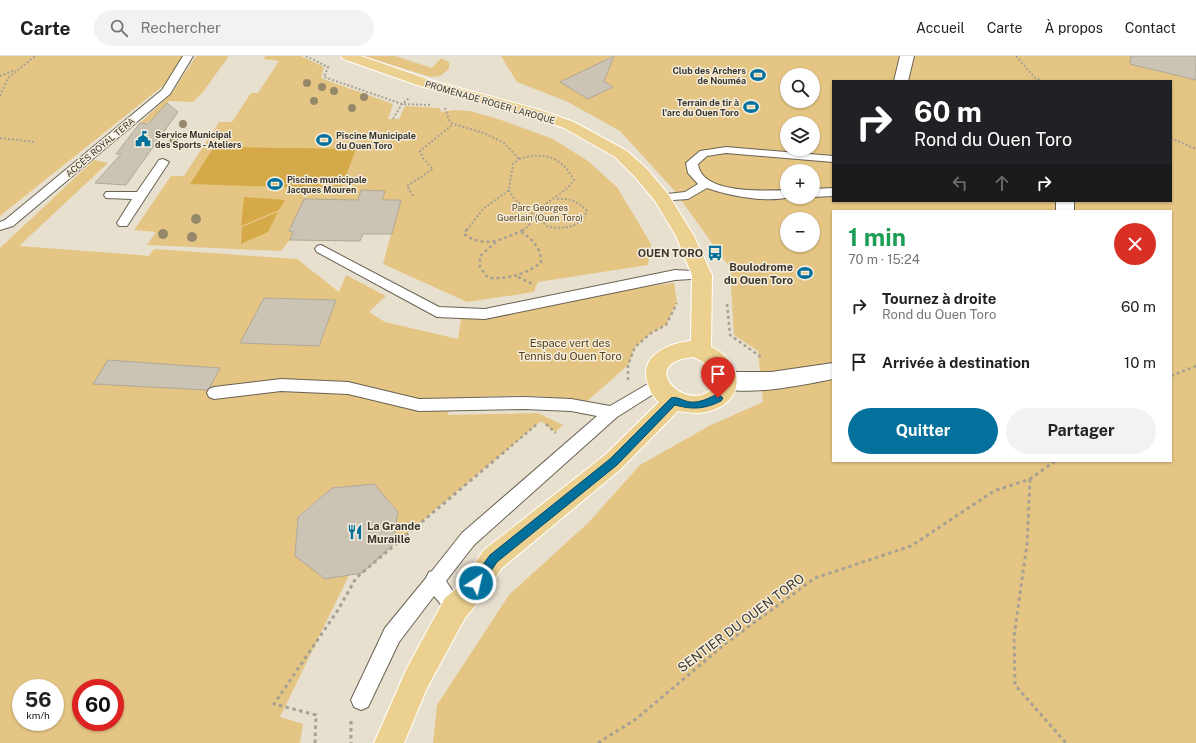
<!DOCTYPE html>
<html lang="fr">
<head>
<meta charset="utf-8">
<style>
	body { margin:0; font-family:"Public Sans",sans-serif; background:#f2f2f2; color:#222; height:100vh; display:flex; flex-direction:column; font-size:15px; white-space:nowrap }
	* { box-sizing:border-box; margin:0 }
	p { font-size:13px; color:#767676 }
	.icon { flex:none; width:22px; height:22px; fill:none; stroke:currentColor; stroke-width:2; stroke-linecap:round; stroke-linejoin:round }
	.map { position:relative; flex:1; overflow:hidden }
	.details { position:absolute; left:832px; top:154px; width:340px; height:252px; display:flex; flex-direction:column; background:#fff; border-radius:0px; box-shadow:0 1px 3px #0004 }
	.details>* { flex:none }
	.guide { position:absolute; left:832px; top:24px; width:340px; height:122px; border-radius:0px; box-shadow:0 1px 3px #0004; background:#202124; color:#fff; overflow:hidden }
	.tools { position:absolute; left:780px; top:12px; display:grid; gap:8px }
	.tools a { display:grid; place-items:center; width:40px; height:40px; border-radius:50%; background:#fff; box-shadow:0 1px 3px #0004; font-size:20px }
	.speed { position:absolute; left:12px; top:623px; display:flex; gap:8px; font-size:20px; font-weight:700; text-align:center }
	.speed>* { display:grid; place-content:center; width:52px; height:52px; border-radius:50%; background:#fff; box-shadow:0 1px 3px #0004; line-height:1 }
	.speed small { font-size:10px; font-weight:400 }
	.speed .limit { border:6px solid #d22; background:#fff; color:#111 }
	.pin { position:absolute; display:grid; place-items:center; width:34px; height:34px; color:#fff; margin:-41px -17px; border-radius:50% 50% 50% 0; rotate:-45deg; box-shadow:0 0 4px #0007 }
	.pin .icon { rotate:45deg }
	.me { position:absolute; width:44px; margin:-22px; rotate:35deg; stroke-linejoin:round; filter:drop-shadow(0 0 3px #0008) }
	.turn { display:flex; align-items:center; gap:14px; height:84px; padding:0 16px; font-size:18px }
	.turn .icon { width:52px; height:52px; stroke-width:2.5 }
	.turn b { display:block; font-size:28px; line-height:34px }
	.lanes { display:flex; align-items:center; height:38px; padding:0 16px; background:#0003; justify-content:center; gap:20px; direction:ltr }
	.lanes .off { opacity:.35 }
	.round { display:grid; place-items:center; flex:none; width:42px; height:42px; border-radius:21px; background:#f2f2f2 }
	.head { display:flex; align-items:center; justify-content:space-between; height:68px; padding:0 16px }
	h1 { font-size:24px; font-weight:700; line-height:30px; color:#1e9e55 }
	.button { display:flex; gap:8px; margin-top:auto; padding:8px 16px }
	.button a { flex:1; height:46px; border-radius:24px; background:#04719d; color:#fff; font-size:16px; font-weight:700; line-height:46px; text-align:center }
	.button a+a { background:#f2f2f2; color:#222 }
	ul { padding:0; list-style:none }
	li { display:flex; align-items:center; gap:12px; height:56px; padding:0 16px }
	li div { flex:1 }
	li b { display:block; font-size:15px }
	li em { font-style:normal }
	header { display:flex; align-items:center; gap:24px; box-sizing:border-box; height:56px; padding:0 20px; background:#fff; border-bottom:1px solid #e0e0e0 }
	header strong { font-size:19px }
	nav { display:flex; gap:22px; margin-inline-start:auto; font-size:14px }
	.search { width:280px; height:36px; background:#f2f2f2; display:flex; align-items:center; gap:10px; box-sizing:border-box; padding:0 14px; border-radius:22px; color:#767676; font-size:15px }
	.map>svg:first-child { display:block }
	.green { fill:#e5c583; fill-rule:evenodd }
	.water { fill:#d5a947 }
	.building { fill:#cbc3b3; stroke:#b0a898 }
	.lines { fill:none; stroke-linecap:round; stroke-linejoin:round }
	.lane-casing { stroke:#696253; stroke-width:2 }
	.street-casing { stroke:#696253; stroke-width:2 }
	.primary-casing { stroke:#fff; stroke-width:2 }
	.path-far2 { stroke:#a7a194; stroke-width:2; stroke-dasharray:2 2; stroke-linecap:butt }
	.path-far1 { stroke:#a7a194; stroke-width:2.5; stroke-dasharray:3 3; stroke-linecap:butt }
	.path { stroke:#a7a194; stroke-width:3; stroke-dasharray:3.5 3.5; stroke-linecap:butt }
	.lane { fill:#fff; fill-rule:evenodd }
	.street { fill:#fff; fill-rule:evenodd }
	.primary { fill:#ecd08f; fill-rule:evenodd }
	.tree { fill:#96896a }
	.route { fill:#04719d; stroke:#034966 }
	.labels { text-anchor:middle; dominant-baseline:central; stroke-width:3; stroke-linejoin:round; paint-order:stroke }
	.far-poi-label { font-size:9px; font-weight:bold; fill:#3a3730; stroke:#f5eddc; text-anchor:start }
	.far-street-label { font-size:9px; fill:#3a3730; stroke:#f5eddc }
	.far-park-label { font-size:9px; fill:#534118; stroke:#f5eddc }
	.poi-label { font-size:11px; font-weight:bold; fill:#3a3730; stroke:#f5eddc; text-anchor:end }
	.park-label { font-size:11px; fill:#534118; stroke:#f5eddc }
	.near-street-label { font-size:13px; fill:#3a3730; stroke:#f5eddc }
</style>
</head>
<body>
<header>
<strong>Carte</strong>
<div class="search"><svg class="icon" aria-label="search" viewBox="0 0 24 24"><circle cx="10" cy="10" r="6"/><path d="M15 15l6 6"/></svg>Rechercher</div>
<nav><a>Accueil</a><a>Carte</a><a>À propos</a><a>Contact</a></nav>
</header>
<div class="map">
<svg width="1196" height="687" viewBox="0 0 1196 687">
	<rect width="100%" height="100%" fill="#e8e0cf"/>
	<!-- green -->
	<path class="green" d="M 0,0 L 184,0 L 164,29 L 0,160 Z
		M 196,0 L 229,0 L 203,36 L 193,46 L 169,45 C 161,56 155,68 140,67 L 172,37 Z
		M 265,0 L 301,0 L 324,11 L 321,21 L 323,23 L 393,48 L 388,63 L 399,63 L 405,50 L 440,52 L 441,56 L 455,54 L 470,55 L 501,64 L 553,83 L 588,105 L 617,131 L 651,188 L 648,209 L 538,226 L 534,236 L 467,246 L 383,208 L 391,178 L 363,178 L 360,185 L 290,184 L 281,195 L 147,189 L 156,176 L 134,174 L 171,120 L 184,120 L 219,66 L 232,66 L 251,37 L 258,37 L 279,5 L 264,3 Z
		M 363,0 L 395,0 L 432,12 L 441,2 L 449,6 L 449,13 L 440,20 L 431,21 Z
		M 501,0 L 1196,0 L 1196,687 L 433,687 L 437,649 L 509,539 L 589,466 L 640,409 L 709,370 L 763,346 L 758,295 L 734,279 L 730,212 L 673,133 L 620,75 L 568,46 L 517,26 ZM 787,19 L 813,19 L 813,45 L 787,45 ZM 833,25 L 1171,25 L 1171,145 L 833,145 ZM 787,67 L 813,67 L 813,93 L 787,93 ZM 787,115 L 813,115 L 813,141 L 787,141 ZM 833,155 L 1171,155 L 1171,405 L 833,405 ZM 787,163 L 813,163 L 813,189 L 787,189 Z
		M 94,104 L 108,107 L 19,190 L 139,199 L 149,200 L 154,193 L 297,203 L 339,236 L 346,219 L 386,240 L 369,256 L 385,266 L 458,283 L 461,263 L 485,262 L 634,232 L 674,227 L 677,246 L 666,269 L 651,277 L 635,291 L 628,309 L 583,349 C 560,335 480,341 450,342 L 448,359 L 538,357 L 563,369 L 555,376 L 541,365 L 392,490 L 398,456 L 374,428 L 332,432 L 298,460 L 295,500 L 349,519 L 280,661 L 303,668 L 300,687 L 0,687 L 0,192 ZM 21,632 L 55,632 L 55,666 L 21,666 ZM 81,632 L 115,632 L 115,666 L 81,666 Z"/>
	<!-- water -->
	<path class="water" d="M 214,91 L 356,93 L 341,133 L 190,128 Z
		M 244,141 L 285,144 L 279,154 L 241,170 Z
		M 278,156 L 268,176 L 241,188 L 242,171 Z"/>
	<!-- building -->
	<path class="building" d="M 614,0 L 604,25 L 613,31 L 588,43 L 560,26 Z
		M 1131,0 L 1196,0 L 1196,24 L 1130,8 Z
		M 167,47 L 178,56 L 126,129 L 95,127 L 121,98 L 116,98 L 140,67 L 148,68 Z
		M 361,134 L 385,135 L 382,144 L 401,144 L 392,178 L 363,178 L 360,185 L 290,184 L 293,176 L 289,175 L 304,143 L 358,144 Z
		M 264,242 L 336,244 L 319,290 L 240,287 Z
		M 108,304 L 220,312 L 210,331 L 207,334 L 93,328 Z
		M 374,428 L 398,456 L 392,490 L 362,517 L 325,523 L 295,500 L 298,461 L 332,432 Z"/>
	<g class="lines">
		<defs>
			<path id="lane" d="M 183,0 L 193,0 L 170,38 L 13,170 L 0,174 L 0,166 L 5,164 L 162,34 Z
				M 726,91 L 833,100 L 833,106 L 726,97 L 707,100 L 698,108 C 701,138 764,135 787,134 L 787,141 L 790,141 C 766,147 730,140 707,132 L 688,143 L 658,145 L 656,142 L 658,139 L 685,136 L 698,128 L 688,117 L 686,107 L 700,95 Z
				M 163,103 L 169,106 L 127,170 L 119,170 L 117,167 L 132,143 L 106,142 L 104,139 L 106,136 L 137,136 L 159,104 Z
				M 833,132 L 833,140 L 813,141 L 813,133 Z
				M 321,189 L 439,251 L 485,253 L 675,214 L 707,216 L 708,219 L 707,222 L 675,224 L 485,263 L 437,261 L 317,196 L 315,193 L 317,190 Z
				M 658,322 L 663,324 L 665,328 L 663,332 L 617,361 L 474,489 L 446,525 L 464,552 L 461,558 L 455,561 L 449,558 L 434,540 L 399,586 L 368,651 L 361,654 L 354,651 L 351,644 L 385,572 L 426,522 L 429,516 L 432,515 L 462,477 L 597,360 L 571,355 L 525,353 L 419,355 L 348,338 L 281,335 L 214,343 L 209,341 L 207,337 L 209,333 L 214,331 L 281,323 L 348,326 L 419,343 L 525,341 L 571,343 L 610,350 Z"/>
			<path id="street" d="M 900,0 L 914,0 L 908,25 L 894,25 Z
				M 1056,145 L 1074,145 L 1074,155 L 1056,155 Z
				M 833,307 L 833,323 C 802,329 748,341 718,331 L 715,325 L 718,319 L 726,316 L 771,316 Z"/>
			<path id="primary" d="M 341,0 L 361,0 L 430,24 L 540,54 L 574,66 L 627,95 L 647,113 L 668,138 L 694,180 L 712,219 L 711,291 C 739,303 748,337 718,352 C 705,359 692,357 678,355 L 621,413 L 502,512 L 476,549 L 465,562 L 427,632 L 404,687 L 374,687 L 407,612 L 445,542 L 458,531 L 484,494 L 605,399 L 659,346 C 653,341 650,335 648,328 C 638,300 668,287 691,285 L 692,219 L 676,180 L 655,145 L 635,121 L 615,101 L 564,72 L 530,60 L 420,30 L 343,3 ZM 693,301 C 707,307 716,313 715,329 C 692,363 632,307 693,301 Z"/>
		</defs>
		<!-- lane casing -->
		<use href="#lane" class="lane-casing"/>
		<!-- street casing -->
		<use href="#street" class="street-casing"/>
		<!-- primary casing -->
		<use href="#primary" class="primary-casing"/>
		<!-- path-far2 -->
		<path class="path-far2" d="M 306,0 L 328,11 L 324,21 L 402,48 L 432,49
			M 1016,0 L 1035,22 L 1043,25
			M 0,20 L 15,14
			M 0,40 L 8,22 L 35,0
			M 445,52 L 449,64 L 453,68 L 484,77 L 504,87 L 519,103
			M 393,63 L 402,48 L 410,41
			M 0,82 L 35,86
			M 1171,82 L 1196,93
			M 519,103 C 543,95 562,101 574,124 C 565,138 550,142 539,154 C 533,160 531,170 523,174
			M 509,134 C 514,147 537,160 548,171 C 565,173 580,172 587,155 C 578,145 569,142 556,143
			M 413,140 L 407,130 L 433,113 L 423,102 L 420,95 L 453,68
			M 467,174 L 483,153 L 509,134 L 513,108 L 519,103"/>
		<!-- path-far1 -->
		<path class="path-far1" d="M 467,173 L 464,178 C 487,194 503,182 526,173
			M 496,186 L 480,200 L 480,211 L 488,222 C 509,223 523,219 541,207 C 541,191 532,183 520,175
			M 518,221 L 533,228
			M 727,248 L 730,279 L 761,301
			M 1171,320 L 1196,310
			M 628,324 L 628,309 L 635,291 L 651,277 L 666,269 L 677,247
			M 546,368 L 556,377
			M 502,398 L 537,368"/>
		<!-- path -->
		<path class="path" d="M 1030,423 L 1027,488 L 1014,580 L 1015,629 L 1066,687
			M 351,665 L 351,687
			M 315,687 L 316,659 L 274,648 L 338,554 L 356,522 L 503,397
			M 598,687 L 636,663 L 725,588 L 815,522 L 911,490 L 994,435 L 1030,423 L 1055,405"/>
		<!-- lane -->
		<use href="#lane" class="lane"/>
		<!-- street -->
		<use href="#street" class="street"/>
		<!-- primary -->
		<use href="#primary" class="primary"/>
	</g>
	<!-- trees -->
	<g class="tree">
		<circle cx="307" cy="27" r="4"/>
		<circle cx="322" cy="31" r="4"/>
		<circle cx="334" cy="35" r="4"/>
		<circle cx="364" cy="41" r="4"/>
		<circle cx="314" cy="45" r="4"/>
		<circle cx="352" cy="52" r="4"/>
		<circle cx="183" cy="68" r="4"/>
		<circle cx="174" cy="85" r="4.5"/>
		<circle cx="196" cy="163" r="5"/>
		<circle cx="163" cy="178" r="5"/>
		<circle cx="192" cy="181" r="5"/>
	</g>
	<!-- route -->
	<path class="route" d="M 718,338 L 723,342 L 721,345 C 705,353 693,354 675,349 L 617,409 L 497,506 L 480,531 L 476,533 L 472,531 L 470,527 L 472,524 L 490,499 L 610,403 L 671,342 C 677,340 683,345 690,346 C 701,347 708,342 718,338 Z"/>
	<!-- icons -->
	<defs>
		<symbol id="stadium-bare" viewBox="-9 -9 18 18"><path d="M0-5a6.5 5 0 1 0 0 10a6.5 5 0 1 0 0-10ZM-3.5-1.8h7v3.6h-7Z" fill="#04719d" stroke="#f5eddc" stroke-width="2.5" paint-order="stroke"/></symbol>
		<symbol id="civic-bare" viewBox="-9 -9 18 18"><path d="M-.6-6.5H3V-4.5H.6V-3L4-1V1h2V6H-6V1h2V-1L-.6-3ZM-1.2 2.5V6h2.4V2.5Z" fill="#04719d" stroke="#f5eddc" stroke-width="2.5" paint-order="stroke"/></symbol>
		<symbol id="bus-bare" viewBox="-9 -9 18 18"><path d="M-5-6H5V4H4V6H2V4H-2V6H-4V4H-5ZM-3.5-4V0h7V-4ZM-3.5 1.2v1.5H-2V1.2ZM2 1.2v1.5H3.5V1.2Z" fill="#04719d" stroke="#f5eddc" stroke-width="2.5" paint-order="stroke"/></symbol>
		<symbol id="restaurant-bare" viewBox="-9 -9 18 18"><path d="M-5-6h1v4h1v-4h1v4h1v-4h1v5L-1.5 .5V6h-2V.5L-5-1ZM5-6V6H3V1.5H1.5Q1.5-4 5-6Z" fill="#04719d" stroke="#f5eddc" stroke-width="2.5" paint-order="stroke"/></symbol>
	</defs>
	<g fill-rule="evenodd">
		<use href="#stadium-bare" x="747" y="8" width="22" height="22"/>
		<use href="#stadium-bare" x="740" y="40" width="22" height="22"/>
		<use href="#civic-bare" x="132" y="72" width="22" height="22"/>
		<use href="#stadium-bare" x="313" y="73" width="22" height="22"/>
		<use href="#stadium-bare" x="264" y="117" width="22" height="22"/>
		<use href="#bus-bare" x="704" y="186" width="22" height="22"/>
		<use href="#stadium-bare" x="794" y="206" width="22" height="22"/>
		<use href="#restaurant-bare" x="344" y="465" width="22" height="22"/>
	</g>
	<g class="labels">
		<!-- far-poi labels -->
		<g class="far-poi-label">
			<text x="746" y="14" text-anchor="end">Club des Archers<tspan x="746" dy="10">de Nouméa</tspan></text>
			<text x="739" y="46" text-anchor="end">Terrain de tir à<tspan x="739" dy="10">l'arc du Ouen Toro</tspan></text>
			<text x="155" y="78">Service Municipal<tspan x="155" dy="10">des Sports - Ateliers</tspan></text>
			<text x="336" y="79">Piscine Municipale<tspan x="336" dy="10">du Ouen Toro</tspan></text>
			<text x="287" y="123">Piscine municipale<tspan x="287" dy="10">Jacques Mouren</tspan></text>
		</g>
		<!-- far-street labels -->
		<g class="far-street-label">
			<text transform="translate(490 46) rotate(16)">PROMENADE ROGER LAROQUE</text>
			<text transform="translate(100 91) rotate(-40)">ACCÈS ROYAL TERA</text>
		</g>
		<!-- far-park labels -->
		<g class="far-park-label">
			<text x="540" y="151">Parc Georges<tspan x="540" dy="10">Guerlain (Ouen Toro)</tspan></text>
		</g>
		<!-- poi labels -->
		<g class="poi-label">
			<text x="703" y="197">OUEN TORO</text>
			<text x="793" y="211">Boulodrome<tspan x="793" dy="13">du Ouen Toro</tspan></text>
			<text x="367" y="470" text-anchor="start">La Grande<tspan x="367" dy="13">Muraille</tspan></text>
		</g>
		<!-- park labels -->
		<g class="park-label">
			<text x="570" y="287">Espace vert des<tspan x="570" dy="13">Tennis du Ouen Toro</tspan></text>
		</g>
		<!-- near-street labels -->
		<g class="near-street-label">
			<text transform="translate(741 567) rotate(-37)">SENTIER DU OUEN TORO</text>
		</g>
	</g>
</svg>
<div class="tools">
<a><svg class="icon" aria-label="search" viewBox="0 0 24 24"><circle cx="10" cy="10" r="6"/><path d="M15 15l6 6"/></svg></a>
<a><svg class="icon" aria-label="layers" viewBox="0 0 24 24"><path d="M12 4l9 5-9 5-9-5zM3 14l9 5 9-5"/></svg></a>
<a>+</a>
<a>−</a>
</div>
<div class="speed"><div>56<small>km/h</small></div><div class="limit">60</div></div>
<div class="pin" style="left:718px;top:342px;background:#d93025"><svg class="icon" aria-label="arrive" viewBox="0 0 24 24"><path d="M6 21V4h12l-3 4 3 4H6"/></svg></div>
<svg class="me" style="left:476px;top:527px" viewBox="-20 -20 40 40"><circle r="17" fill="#04719d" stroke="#fff" stroke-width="3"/><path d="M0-11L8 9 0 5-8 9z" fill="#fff"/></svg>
<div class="guide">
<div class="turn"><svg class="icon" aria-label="right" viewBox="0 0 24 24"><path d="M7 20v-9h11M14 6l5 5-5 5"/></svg><div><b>60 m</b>Rond du Ouen Toro</div></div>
<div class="lanes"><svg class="icon off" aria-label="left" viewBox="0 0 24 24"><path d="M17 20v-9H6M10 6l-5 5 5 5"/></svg><svg class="icon off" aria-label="ahead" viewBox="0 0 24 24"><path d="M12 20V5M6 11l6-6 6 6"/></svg><svg class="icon" aria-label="right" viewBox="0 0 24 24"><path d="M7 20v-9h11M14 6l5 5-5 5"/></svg></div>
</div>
<section class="details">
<div class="head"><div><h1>1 min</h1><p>70 m · 15:24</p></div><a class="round" style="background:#d93025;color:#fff"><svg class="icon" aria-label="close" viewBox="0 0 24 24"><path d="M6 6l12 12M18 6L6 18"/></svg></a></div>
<ul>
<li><svg class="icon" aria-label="right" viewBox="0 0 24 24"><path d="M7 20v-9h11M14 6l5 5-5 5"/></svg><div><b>Tournez à droite</b><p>Rond du Ouen Toro</p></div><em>60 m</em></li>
<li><svg class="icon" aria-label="arrive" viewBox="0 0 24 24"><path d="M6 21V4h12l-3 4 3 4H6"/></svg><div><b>Arrivée à destination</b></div><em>10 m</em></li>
</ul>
<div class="button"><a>Quitter</a><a>Partager</a></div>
</section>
</div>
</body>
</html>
